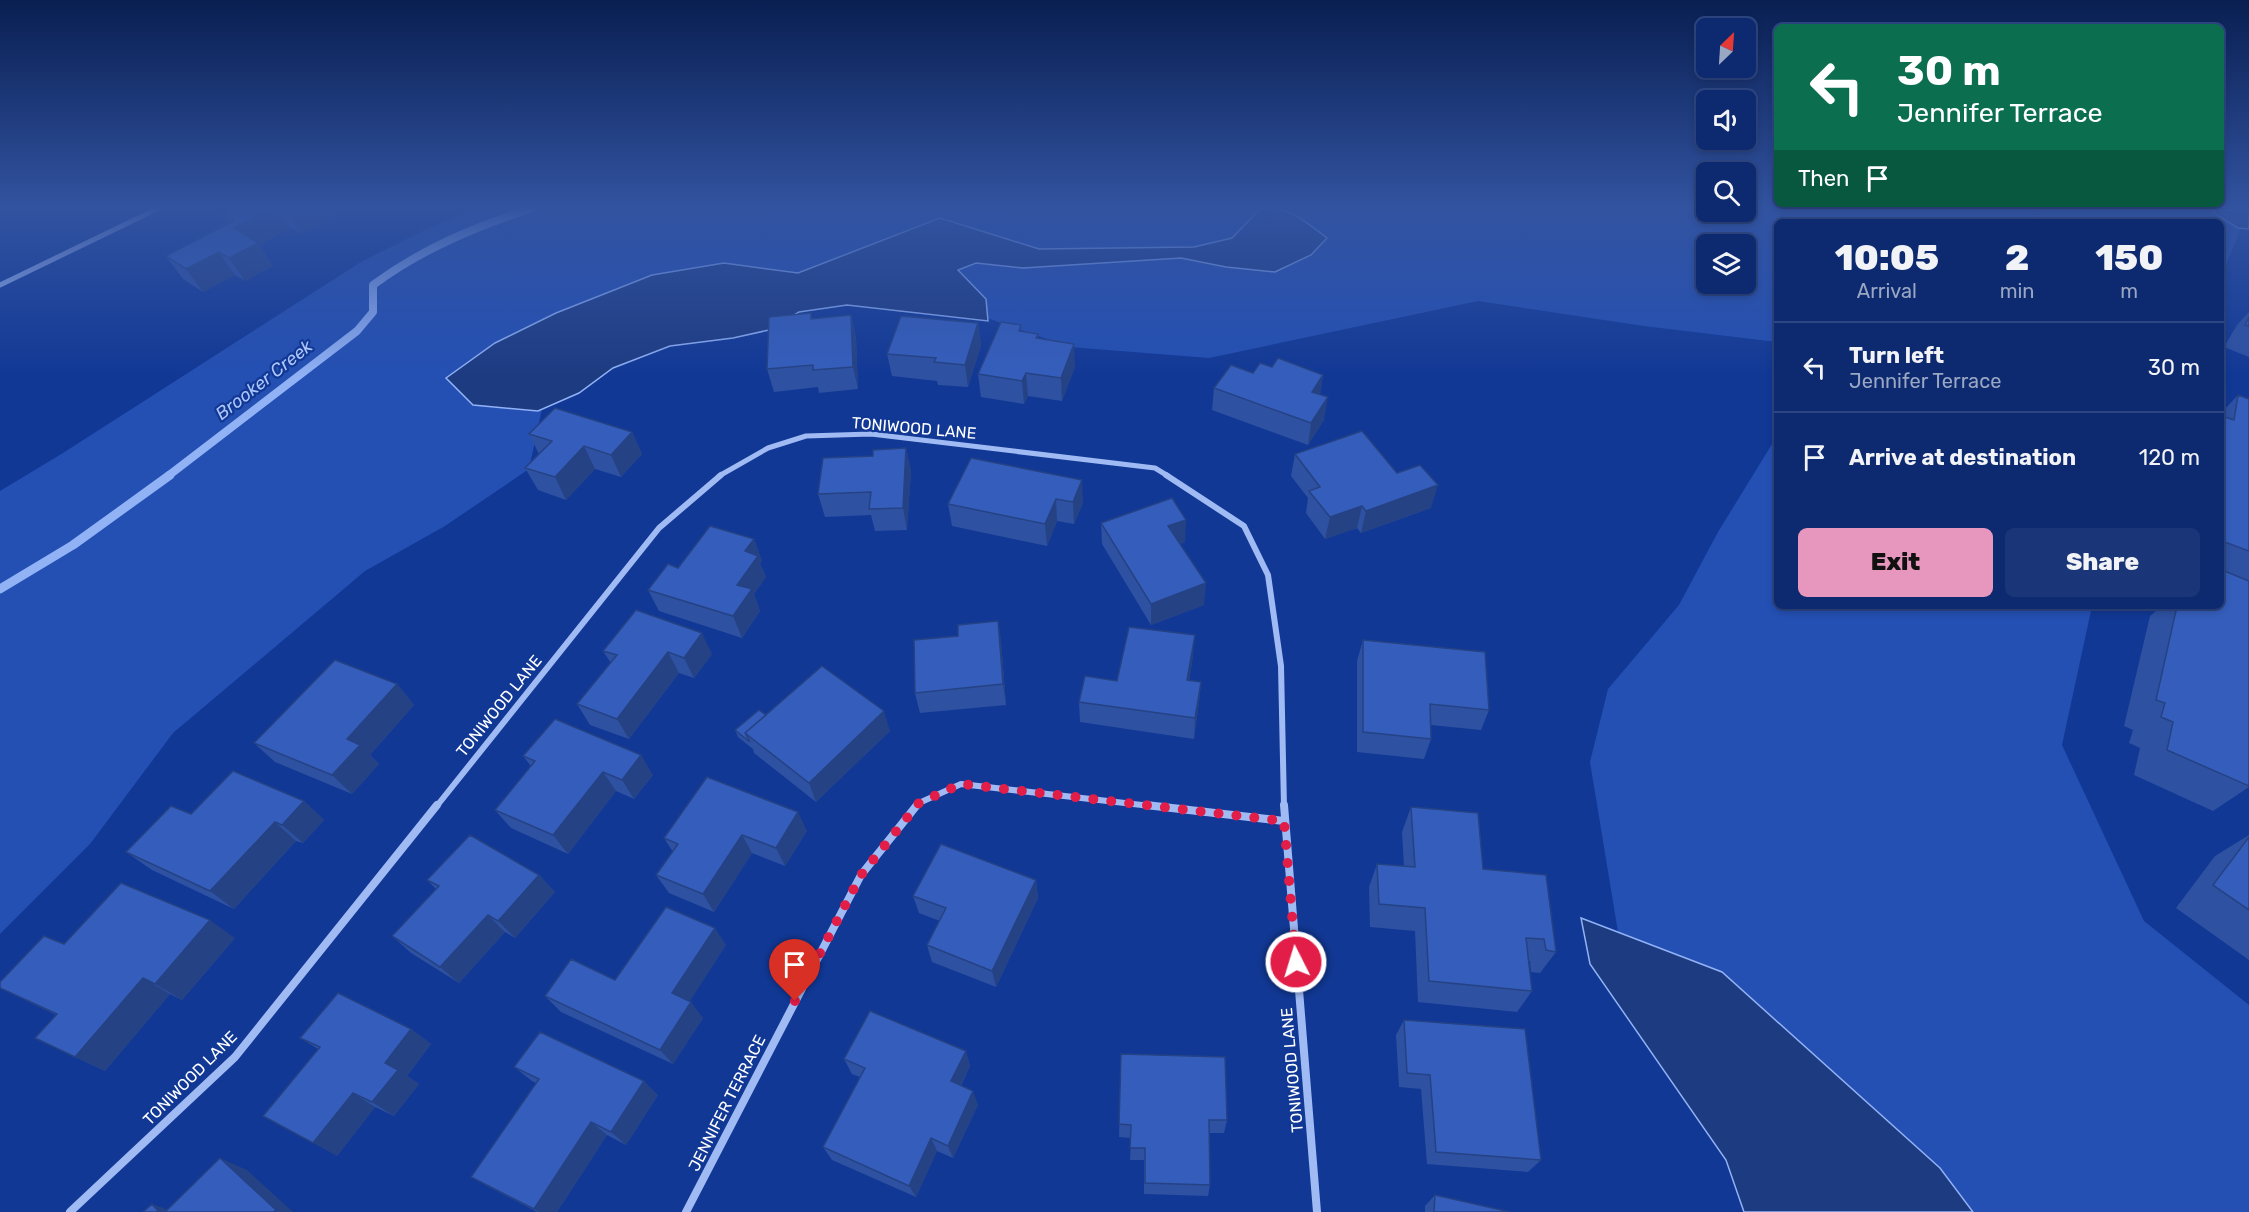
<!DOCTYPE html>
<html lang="en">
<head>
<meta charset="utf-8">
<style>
	body { margin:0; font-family:Rubik,sans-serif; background:#1b3678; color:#f1f3f6; height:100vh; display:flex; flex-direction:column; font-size:22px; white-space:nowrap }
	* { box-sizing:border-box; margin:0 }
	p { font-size:20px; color:#9aa7c3 }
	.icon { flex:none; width:33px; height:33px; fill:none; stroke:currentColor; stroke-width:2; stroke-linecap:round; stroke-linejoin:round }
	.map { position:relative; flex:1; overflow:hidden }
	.sheet { position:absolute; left:1774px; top:219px; width:450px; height:390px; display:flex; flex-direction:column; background:#0d2a70; border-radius:9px; box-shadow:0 3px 9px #0003,0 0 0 2px #2d4683 }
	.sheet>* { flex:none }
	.top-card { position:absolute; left:1774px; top:24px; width:450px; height:183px; border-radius:9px; box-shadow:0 3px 9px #0003,0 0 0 2px #2d4683; background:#0b6e4f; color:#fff; overflow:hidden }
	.needle { width:39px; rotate:25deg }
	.controls { position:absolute; left:1696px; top:18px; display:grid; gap:12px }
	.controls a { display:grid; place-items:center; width:60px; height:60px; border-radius:9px; background:#0d2a70; box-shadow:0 3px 9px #0003,0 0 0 2px #2d4683; font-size:30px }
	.pin { position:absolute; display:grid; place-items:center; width:51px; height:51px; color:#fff; margin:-62px -26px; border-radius:50% 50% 50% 0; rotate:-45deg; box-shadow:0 0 6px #0007 }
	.pin .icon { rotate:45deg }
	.me { position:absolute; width:66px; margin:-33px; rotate:355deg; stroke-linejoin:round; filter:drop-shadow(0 0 4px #0008) }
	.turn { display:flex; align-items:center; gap:21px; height:126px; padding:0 24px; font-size:27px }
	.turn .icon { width:78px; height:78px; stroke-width:2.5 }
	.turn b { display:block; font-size:42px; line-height:51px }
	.then { display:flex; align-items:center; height:57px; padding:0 24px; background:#0003; gap:12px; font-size:22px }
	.eta { display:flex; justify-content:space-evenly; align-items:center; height:102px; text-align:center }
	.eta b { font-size:36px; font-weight:800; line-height:42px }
	.button { display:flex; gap:12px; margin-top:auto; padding:12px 24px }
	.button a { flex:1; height:69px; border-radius:9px; background:#e797bd; color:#111; font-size:24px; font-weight:800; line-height:69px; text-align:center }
	.button a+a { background:#1b3678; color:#f1f3f6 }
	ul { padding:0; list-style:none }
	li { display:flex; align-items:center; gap:18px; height:90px; padding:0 24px; border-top:2px solid #2d4683 }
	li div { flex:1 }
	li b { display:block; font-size:22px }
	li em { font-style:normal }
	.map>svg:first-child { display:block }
	.green { fill:#2450b4; fill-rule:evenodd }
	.water { fill:#1d3b81; stroke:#92b2f6; stroke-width:1.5 }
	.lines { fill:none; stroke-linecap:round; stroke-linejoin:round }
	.stream-far1 { stroke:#92b2f6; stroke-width:8 }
	.stream { stroke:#92b2f6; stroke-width:9 }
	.street-far2 { stroke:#a0baf3; stroke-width:5 }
	.street-far1 { stroke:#a0baf3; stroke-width:6 }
	.street { stroke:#a0baf3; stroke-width:8 }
	.wall { fill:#2e51a2 }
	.shaded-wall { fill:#254284 }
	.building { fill:#355ebc; stroke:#254284; stroke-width:1.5 }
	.route { stroke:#e11d48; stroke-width:10; stroke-dasharray:0 18 }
	.labels { text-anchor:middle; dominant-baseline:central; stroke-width:4.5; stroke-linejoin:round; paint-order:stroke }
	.street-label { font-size:16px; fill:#fff; stroke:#113895 }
	.water-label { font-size:18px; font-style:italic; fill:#acc5fa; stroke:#113895 }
</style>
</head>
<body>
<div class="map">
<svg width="2249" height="1212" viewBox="0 0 2249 1212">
	<rect width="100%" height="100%" fill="#113895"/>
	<!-- green -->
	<path class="green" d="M 481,207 L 1262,207 L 1232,238 L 1194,247 L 1039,249 L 940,218 L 798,273 L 724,263 L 473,405 L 538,411 L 542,409 L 529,469 L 445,526 L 365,571 L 173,733 L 90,844 L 0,934 L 0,491 L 63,453 L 361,262 L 437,224 Z
		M 1279,207 L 1707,207 L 1707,212 L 1746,212 L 1746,207 L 2249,209 L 2212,211 L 2241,228 L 2222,275 L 2222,222 L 1778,222 L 1777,342 L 1644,326 L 1478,301 L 1209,358 L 1070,347 L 987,318 L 986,299 L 957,270 L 976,263 L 1023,268 L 1181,258 L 1302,218 ZM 1707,244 L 1746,244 L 1746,284 L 1707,284 Z
		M 1777,436 L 1778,606 L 2092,606 L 2062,745 L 2144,921 L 2249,1005 L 2249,1212 L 1973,1212 L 1940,1168 L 1722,972 L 1618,932 L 1590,762 L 1608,689 L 1679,605 L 1718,532 Z"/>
	<!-- water -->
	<path class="water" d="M 1262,207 C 1290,207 1306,222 1327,238 L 1311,255 L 1275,272 L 1226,267 L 1181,258 L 1023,268 L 976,263 L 958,270 L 986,299 L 988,321 L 847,305 L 799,312 L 769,330 L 733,338 L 670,346 L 613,368 L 579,393 L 538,411 L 473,405 L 446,378 L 495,343 L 556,313 L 652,275 L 724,263 L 798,273 L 940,218 L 1039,249 L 1194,247 L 1232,238 Z
		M 2249,209 L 2249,229 L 2238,228 L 2211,211 Z
		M 1581,918 L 1722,972 L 1940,1168 L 1973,1212 L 1744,1212 L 1726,1160 L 1590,964 Z"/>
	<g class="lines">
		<!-- stream-far1 -->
		<path class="stream-far1" d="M 168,476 L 357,331 L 373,312 L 373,285 C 423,248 477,226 536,207"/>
		<!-- stream -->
		<path class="stream" d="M 0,589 L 73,545 L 170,475"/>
		<!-- street-far2 -->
		<path class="street-far2" d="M 0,285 L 161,207
			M 719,476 L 768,448 L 806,436 L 871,434 L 1155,468 L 1168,476"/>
		<!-- street-far1 -->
		<path class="street-far1" d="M 1166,475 L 1244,526 L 1268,575 L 1281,666 L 1284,807
			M 436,807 L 659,528 L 721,475
			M 916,807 L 919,803 L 961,784 L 1159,807"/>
		<!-- street -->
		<path class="street" d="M 1146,805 L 1284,821
			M 1284,805 L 1317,1212
			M 70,1212 L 235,1057 L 437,805
			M 686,1212 L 861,875 L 917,805"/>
	</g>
	<!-- wall -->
	<path class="wall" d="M 26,207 L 42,207 L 39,209 Z
		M 234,207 L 353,207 L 302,234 L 291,228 L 259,245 L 273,266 L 245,281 L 235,275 L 203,292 L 183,279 L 166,256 L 229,224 L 221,214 Z
		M 2249,312 L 2249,357 L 2224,347 L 2237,325 Z
		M 811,313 L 812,319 L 851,315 L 856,338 L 858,389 L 819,393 L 818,387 L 774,392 L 767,369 Z
		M 978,323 L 981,346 L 968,387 L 938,385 L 937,381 L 892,376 L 887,354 Z
		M 1022,331 L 1038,334 L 1038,339 L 1075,367 L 1062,401 L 1028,396 L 1024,404 L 981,397 L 978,374 Z
		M 1272,367 L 1323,375 L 1320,394 L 1324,420 L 1308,445 L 1212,410 L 1214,388 Z
		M 2238,395 L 2249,399 L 2249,787 L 2213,811 L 2134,775 L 2140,748 L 2129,743 L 2133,730 L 2124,726 L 2150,616 L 2162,606 L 2222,606 L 2222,412 Z
		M 632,432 L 642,454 L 621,477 L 595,469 L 566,500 L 538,490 L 525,468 L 539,454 L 529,434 Z
		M 906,448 L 911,471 L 907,530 L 875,531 L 871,515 L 825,517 L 818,494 L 873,456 Z
		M 1295,454 L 1397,473 L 1431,508 L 1361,533 L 1357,528 L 1325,539 L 1306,513 L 1308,498 L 1291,476 Z
		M 971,458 L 1083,503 L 1074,524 L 1057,521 L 1047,546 L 952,526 L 948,504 Z
		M 1101,523 L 1185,542 L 1180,544 L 1204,605 L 1151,625 L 1102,544 Z
		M 754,539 L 762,561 L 760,563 L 766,577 L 754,594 L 760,611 L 742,638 L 659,611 L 648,590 L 678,568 Z
		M 998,621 L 1001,642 L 1006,705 L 920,713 L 915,693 L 958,636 Z
		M 1363,640 L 1489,710 L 1481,730 L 1431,725 L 1431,739 L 1424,759 L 1357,752 L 1357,661 Z
		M 603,651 L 712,654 L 694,678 L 679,673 L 629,739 L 590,725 L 577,704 L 611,663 Z
		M 1193,656 L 1189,680 L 1201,682 L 1199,702 L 1194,739 L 1080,722 L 1079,702 L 1117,681 Z
		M 397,684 L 414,705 L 370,755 L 379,764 L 352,794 L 275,762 L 254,743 Z
		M 766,715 L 890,731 L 816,802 L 754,753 L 753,749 L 738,737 L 735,730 Z
		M 523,756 L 653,775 L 634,799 L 616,791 L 568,854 L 511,828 L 495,810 L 531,766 Z
		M 304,801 L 324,820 L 303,843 L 296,841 L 234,909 L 152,870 L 126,852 L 191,814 Z
		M 1411,807 L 1483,869 L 1556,952 L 1540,973 L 1531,972 L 1530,961 L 1529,961 L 1532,991 L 1517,1012 L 1418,1002 L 1415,931 L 1370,927 L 1369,887 L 1377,864 L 1404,866 L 1402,832 Z
		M 807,831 L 785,866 L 752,853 L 714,912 L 669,893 L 656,875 L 673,852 L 664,838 Z
		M 2249,835 L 2249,960 L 2176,908 L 2215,856 Z
		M 539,875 L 555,892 L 515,938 L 505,932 L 459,983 L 411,953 L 392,936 L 436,889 L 427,880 Z
		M 1036,880 L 1038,898 L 996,987 L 932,962 L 927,945 L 940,921 L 919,913 L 913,896 Z
		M 235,938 L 182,1000 L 170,994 L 105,1071 L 35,1038 L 56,1015 L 0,988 L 64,944 Z
		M 726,945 L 689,1001 L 703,1018 L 673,1064 L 561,1012 L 545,996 L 615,980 Z
		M 1404,1020 L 1541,1160 L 1528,1172 L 1427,1164 L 1421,1089 L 1399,1087 L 1396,1035 Z
		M 411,1029 L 431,1044 L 407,1076 L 419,1084 L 394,1116 L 375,1107 L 337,1156 L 318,1049 L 300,1038 Z
		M 966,1051 L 970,1066 L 961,1086 L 978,1105 L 953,1158 L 937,1151 L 916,1197 L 832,1160 L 823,1147 L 860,1077 L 852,1074 L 844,1059 Z
		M 1121,1054 L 1227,1120 L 1224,1133 L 1209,1133 L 1210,1185 L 1208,1196 L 1144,1194 L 1144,1160 L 1130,1160 L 1131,1138 L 1119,1137 Z
		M 514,1067 L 658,1095 L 626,1145 L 607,1135 L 557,1212 L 537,1212 L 491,1188 L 471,1177 L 536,1083 L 532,1081 Z
		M 1435,1195 L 1510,1212 L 1425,1212 L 1425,1206 Z"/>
	<!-- shaded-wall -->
	<path class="shaded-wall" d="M 273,207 L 278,207 L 291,228 L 259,245 L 273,266 L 245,281 L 229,258 L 234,228 Z
		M 297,207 L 353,207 L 302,234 L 288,212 Z
		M 219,252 L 235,275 L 203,292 L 186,269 Z
		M 851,315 L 856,338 L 858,389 L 853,367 Z
		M 978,323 L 981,346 L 968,387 L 965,365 Z
		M 1074,344 L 1075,367 L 1062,401 L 1061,378 Z
		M 1026,373 L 1028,396 L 1024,404 L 1022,381 Z
		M 1323,375 L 1320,397 L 1312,392 Z
		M 1328,397 L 1324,420 L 1308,445 L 1311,423 Z
		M 632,432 L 642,454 L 621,477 L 611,455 Z
		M 584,446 L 595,469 L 566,500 L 555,477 Z
		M 906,448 L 911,471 L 907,530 L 903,508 Z
		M 1082,480 L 1083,503 L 1074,524 L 1073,502 Z
		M 1438,485 L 1431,508 L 1361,533 L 1366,511 Z
		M 1056,499 L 1057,521 L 1047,546 L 1045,524 Z
		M 1362,506 L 1357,528 L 1325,539 L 1330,517 Z
		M 1186,520 L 1185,542 L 1167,548 L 1168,526 Z
		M 754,539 L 762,561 L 760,563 L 766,577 L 754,594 L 760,611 L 742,638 L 733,616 L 737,585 L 745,551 Z
		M 1206,583 L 1204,605 L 1151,625 L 1151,604 Z
		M 998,621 L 1001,642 L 1006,705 L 1003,684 Z
		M 702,633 L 712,654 L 694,678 L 684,658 Z
		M 1195,635 L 1193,656 L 1186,700 L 1187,680 Z
		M 668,652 L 679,673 L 629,739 L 617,719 Z
		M 1201,682 L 1199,702 L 1194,739 L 1195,718 Z
		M 397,684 L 414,705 L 370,755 L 379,764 L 352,794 L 332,775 L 347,739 Z
		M 884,711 L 890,731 L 816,802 L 809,783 Z
		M 641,755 L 653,775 L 634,799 L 622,780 Z
		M 603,772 L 616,791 L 568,854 L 553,835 Z
		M 304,801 L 324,820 L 303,843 L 282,825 Z
		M 798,812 L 807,831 L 785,866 L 776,848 Z
		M 275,822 L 296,841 L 234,909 L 210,891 Z
		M 742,835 L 752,853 L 714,912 L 703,894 Z
		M 539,875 L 555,892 L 515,938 L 498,921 Z
		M 1036,880 L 1038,898 L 996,987 L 992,971 Z
		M 488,915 L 505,932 L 459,983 L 440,967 Z
		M 210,920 L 235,938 L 182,1000 L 155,984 Z
		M 715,928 L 726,945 L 685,1009 L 672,993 Z
		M 143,978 L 170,994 L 105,1071 L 75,1057 Z
		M 691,1002 L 703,1018 L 673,1064 L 660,1050 Z
		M 411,1029 L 431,1044 L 407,1076 L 419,1084 L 394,1116 L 372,1102 L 385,1063 Z
		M 966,1051 L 970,1066 L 956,1095 L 951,1081 Z
		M 644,1081 L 658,1095 L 626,1145 L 611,1132 Z
		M 973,1091 L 978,1105 L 953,1158 L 948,1146 Z
		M 353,1093 L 375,1107 L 337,1156 L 313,1143 Z
		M 591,1122 L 607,1135 L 557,1212 L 539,1212 L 534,1209 Z
		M 931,1138 L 937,1151 L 916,1197 L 909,1186 Z
		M 220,1158 L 247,1170 L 293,1212 L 273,1212 Z
		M 152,1204 L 174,1212 L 159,1212 Z"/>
	<!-- building -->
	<path class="building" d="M 234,207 L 273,207 L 234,228 L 258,243 L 229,258 L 219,252 L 186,269 L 166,256 L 234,221 L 221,214 Z
		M 281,207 L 297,207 L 288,212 Z
		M 811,313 L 811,319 L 851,315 L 853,367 L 813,370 L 813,365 L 767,369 L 769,317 Z
		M 901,316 L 978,323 L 965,365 L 934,362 L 936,358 L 887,354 Z
		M 2249,317 L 2249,326 L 2245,325 Z
		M 1001,322 L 1021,325 L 1019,331 L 1038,334 L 1036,338 L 1074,344 L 1061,378 L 1026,373 L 1022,381 L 978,374 Z
		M 1278,358 L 1323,375 L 1312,392 L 1328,397 L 1311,423 L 1214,388 L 1231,365 L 1253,373 L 1260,363 L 1272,367 Z
		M 2238,395 L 2249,399 L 2249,551 L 2222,541 L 2222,416 L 2234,420 Z
		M 555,408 L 632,432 L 611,455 L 584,446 L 555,477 L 525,468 L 552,441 L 529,434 Z
		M 1362,431 L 1397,473 L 1420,465 L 1438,485 L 1366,511 L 1362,506 L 1330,517 L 1309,491 L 1320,487 L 1295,454 Z
		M 906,448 L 903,508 L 869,509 L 871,492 L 818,494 L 823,458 L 873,456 L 873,450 Z
		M 971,458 L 1082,480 L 1073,502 L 1056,499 L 1045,524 L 948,504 Z
		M 1172,498 L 1186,520 L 1168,526 L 1206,583 L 1151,604 L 1101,523 Z
		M 710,526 L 754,539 L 745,551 L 758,556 L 737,585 L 752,589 L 733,616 L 648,590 L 668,564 L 678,568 Z
		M 2222,570 L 2249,581 L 2249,786 L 2167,750 L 2173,722 L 2161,717 L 2165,703 L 2156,700 L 2177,606 L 2222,606 Z
		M 636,610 L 702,633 L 684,658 L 668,652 L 617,719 L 577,704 L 617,655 L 603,651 Z
		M 998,621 L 1003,684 L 915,693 L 914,640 L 958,636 L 958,625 Z
		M 1129,627 L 1195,635 L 1187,680 L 1201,682 L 1195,718 L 1079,702 L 1085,676 L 1117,681 Z
		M 1363,640 L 1485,652 L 1489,710 L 1430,704 L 1431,739 L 1363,732 Z
		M 335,660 L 397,684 L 347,739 L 360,745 L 332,775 L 254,743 Z
		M 822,666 L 884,711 L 809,783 L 745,733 Z
		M 759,710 L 766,715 L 745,733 L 750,742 L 735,730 Z
		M 555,719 L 641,755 L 622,780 L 603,772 L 553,835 L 495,810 L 535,761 L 523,756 Z
		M 233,771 L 304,801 L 282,825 L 275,822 L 210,891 L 126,852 L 171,806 L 191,814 Z
		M 707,777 L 798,812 L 776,848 L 742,835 L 703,894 L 656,875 L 678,844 L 664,838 Z
		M 1411,807 L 1478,813 L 1483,869 L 1546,875 L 1556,952 L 1546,950 L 1544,939 L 1526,938 L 1532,991 L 1429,981 L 1425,908 L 1379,904 L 1377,864 L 1415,867 Z
		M 470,835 L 539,875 L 498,921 L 488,915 L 440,967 L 392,936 L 439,886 L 427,880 Z
		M 2249,837 L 2249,910 L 2213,885 Z
		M 941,844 L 1036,880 L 992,971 L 927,945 L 946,908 L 913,896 Z
		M 121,883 L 210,920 L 155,984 L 143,978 L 75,1057 L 35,1038 L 57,1014 L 0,988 L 0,982 L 44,936 L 64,944 Z
		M 666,907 L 715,928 L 672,993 L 691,1002 L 660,1050 L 545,996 L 571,959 L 615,980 Z
		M 338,993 L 411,1029 L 385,1063 L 398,1070 L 372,1102 L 353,1093 L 313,1143 L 263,1116 L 320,1047 L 300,1038 Z
		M 870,1011 L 966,1051 L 951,1081 L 973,1091 L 948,1146 L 931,1138 L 909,1186 L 823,1147 L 865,1068 L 844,1059 Z
		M 1404,1020 L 1525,1029 L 1541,1160 L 1436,1152 L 1430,1075 L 1407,1073 Z
		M 540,1032 L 644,1081 L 611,1132 L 591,1122 L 534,1209 L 471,1177 L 539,1079 L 514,1067 Z
		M 1121,1054 L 1225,1057 L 1227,1120 L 1209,1120 L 1210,1185 L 1145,1183 L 1145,1148 L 1130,1148 L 1131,1125 L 1119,1124 Z
		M 220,1158 L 276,1210 L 273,1212 L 165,1212 Z
		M 1435,1195 L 1510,1212 L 1434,1212 Z
		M 152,1204 L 159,1212 L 143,1212 Z"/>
	<!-- sky -->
	<linearGradient id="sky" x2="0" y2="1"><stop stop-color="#091f52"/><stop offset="0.55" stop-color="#3253a0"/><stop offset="1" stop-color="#3253a0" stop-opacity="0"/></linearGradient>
	<rect width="2249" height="377" fill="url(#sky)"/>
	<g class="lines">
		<!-- route -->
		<path class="route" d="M 795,1001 L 861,875 L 919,803 L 961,784 L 1284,821 L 1296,962"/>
	</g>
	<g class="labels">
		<!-- street labels -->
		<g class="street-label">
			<text transform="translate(914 428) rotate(5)">TONIWOOD LANE</text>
			<text transform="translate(499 706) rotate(-51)">TONIWOOD LANE</text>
			<text transform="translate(1292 1070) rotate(-95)">TONIWOOD LANE</text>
			<text transform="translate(190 1078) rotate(-45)">TONIWOOD LANE</text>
			<text transform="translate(727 1103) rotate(-63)">JENNIFER TERRACE</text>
		</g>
		<!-- water labels -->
		<g class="water-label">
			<text transform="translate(264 380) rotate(-38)">Brooker Creek</text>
		</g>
	</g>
</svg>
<div class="controls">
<a><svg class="needle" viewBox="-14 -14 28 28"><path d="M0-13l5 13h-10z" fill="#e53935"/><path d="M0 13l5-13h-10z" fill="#9aa7c3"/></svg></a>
<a><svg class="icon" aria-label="sound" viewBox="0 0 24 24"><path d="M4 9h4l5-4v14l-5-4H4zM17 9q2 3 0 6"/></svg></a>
<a><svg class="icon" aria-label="search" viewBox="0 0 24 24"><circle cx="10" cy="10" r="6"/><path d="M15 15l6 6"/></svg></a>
<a><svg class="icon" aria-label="layers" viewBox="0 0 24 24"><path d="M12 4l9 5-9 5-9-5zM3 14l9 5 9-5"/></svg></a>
</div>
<div class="pin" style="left:795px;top:1001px;background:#d93025"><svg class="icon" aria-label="arrive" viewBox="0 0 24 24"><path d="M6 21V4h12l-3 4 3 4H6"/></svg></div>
<svg class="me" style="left:1296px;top:962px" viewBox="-20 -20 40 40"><circle r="17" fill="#e11d48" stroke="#fff" stroke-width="3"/><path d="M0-11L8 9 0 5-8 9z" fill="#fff"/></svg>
<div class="top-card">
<div class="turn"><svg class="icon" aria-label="left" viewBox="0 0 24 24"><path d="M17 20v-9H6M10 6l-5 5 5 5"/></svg><div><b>30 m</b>Jennifer Terrace</div></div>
<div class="then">Then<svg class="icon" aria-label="arrive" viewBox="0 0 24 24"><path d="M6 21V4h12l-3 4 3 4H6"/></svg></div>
</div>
<section class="sheet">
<div class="eta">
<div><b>10:05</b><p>Arrival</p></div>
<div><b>2</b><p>min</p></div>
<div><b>150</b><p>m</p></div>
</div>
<ul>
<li><svg class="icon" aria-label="left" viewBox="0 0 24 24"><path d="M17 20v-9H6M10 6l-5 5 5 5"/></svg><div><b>Turn left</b><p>Jennifer Terrace</p></div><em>30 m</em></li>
<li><svg class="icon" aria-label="arrive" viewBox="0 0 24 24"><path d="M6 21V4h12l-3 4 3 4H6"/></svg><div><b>Arrive at destination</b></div><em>120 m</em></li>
</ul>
<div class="button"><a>Exit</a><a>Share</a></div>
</section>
</div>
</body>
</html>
